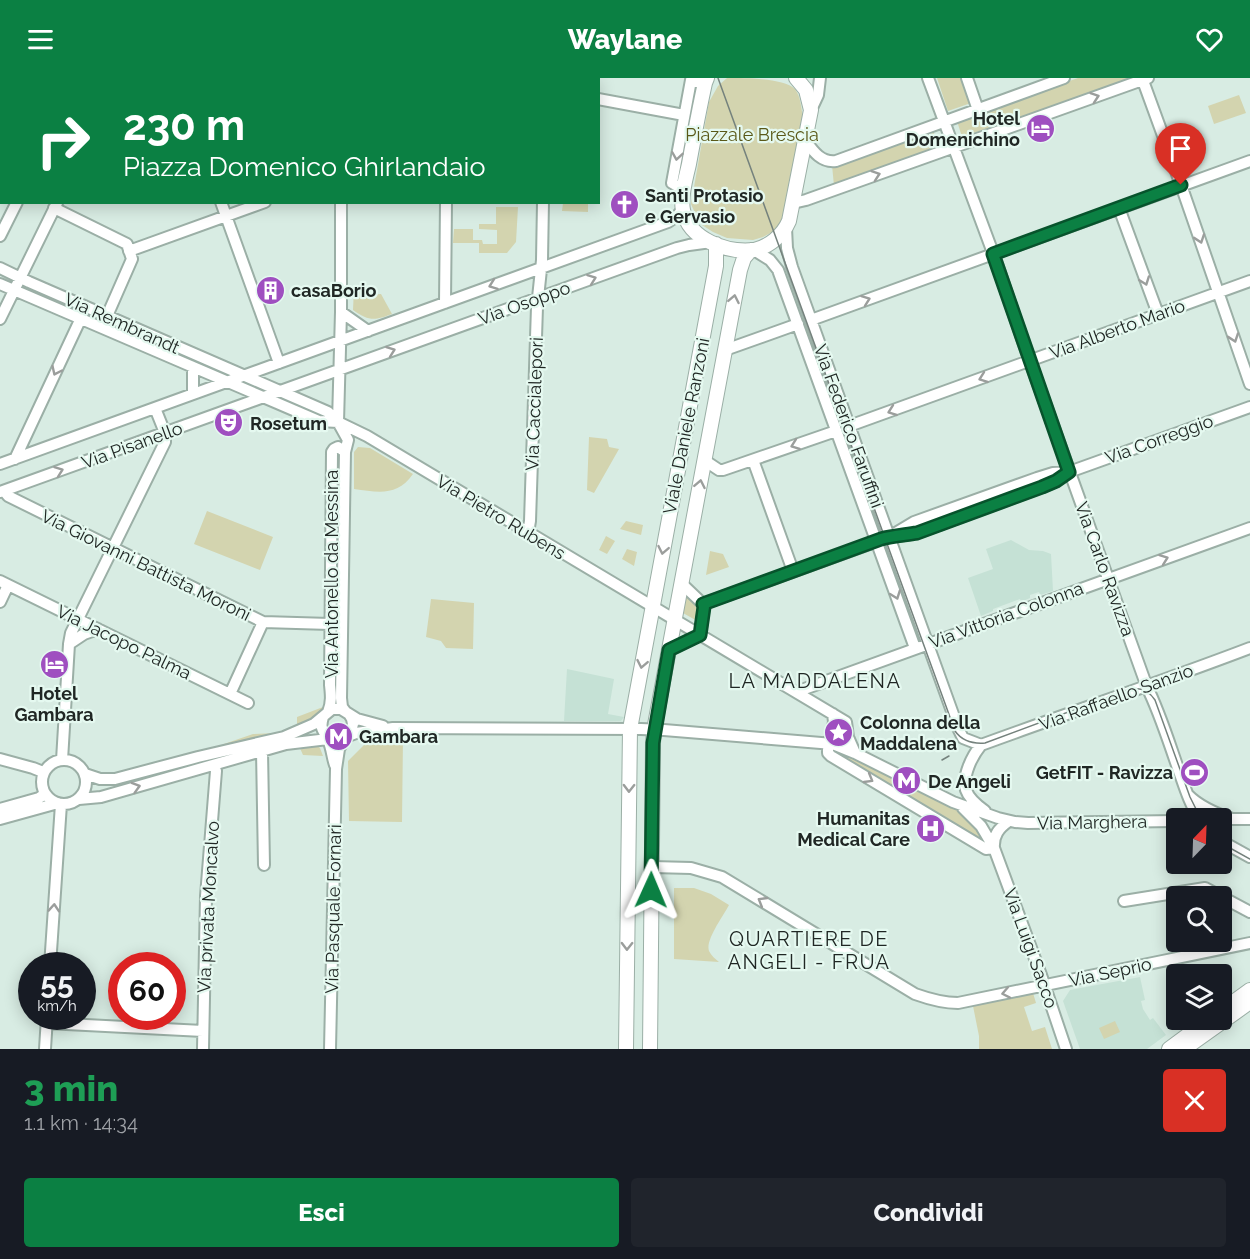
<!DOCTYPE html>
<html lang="it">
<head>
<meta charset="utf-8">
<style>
	body { margin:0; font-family:Raleway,sans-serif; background:#20242c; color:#f1f3f6; height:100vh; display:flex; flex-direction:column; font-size:22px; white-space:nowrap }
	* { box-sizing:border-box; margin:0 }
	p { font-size:20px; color:#9ea1a6 }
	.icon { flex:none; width:33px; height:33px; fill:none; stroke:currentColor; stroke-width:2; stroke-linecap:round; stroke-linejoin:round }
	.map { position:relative; height:971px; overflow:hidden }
	.side { display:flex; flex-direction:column; background:#171b24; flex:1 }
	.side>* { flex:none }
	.guide { position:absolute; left:0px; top:0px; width:600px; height:126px; box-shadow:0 3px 15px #0003; background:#0b8043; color:#fff; overflow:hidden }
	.needle { width:39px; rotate:23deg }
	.tools { position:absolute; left:1166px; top:730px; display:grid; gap:12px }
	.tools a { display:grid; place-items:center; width:66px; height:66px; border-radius:6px; background:#171b24; box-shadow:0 3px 15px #0003; font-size:30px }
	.speed { position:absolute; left:18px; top:874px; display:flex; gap:12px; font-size:30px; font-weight:700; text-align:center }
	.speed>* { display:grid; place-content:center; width:78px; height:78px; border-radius:50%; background:#171b24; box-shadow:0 3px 15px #0003; line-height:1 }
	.speed small { font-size:15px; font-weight:400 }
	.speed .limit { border:9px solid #d22; background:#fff; color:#111 }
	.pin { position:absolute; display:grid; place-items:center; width:51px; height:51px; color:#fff; margin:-62px -26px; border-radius:50% 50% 50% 0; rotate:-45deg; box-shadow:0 0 6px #0007 }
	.pin .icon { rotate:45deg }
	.me { position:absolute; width:66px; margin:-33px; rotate:1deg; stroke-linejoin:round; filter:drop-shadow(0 0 4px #0008) }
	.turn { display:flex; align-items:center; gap:21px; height:126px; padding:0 24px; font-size:27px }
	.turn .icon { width:78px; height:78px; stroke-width:2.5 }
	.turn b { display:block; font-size:42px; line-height:51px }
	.round { display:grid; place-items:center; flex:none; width:63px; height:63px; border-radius:6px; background:#20242c }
	.headline { display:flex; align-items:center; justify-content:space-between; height:102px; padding:0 24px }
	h1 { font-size:36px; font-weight:800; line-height:45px; color:#1e9e55 }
	.action { display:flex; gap:12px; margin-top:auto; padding:12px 24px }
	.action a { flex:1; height:69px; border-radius:6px; background:#0b8043; color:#fff; font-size:24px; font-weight:800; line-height:69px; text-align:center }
	.action a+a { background:#20242c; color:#f1f3f6 }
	header { display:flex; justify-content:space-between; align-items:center; height:78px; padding:0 24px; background:#0b8043; color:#fff; font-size:27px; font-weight:800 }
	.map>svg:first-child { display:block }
	.built { fill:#c5e1d5 }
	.green { fill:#d3d4af }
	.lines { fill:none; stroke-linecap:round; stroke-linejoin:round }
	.minor-casing { stroke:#9bafa6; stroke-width:14 }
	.major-casing { stroke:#9bafa6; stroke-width:16 }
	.minor { stroke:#fff; stroke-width:10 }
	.major { stroke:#fff; stroke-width:14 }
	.tram { stroke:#75827d; stroke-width:1.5 }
	.oneway { stroke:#9b9e9c }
	.route-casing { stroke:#07532c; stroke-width:15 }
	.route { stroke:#0b8043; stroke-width:10 }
	.labels { text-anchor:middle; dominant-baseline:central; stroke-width:4.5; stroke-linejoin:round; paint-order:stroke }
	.poi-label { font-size:18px; font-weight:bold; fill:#202724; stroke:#e5f9f0; text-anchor:start }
	.park-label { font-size:18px; fill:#5a5918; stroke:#e5f9f0 }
	.street-label { font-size:18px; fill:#202724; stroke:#e5f9f0 }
	.neighbourhood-label { font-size:20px; letter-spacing:1.5px; fill:#202724; stroke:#e5f9f0 }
</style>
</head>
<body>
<header><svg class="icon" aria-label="menu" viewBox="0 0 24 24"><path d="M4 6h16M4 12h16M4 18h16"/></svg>Waylane<svg class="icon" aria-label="heart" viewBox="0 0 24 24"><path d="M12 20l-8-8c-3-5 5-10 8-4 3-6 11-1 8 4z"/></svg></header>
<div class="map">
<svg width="1250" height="971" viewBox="0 0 1250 971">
	<rect width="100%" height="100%" fill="#d8ece3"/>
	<!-- built -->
	<path class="built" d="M 1011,462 L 1029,472 L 1043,473 L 1051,476 L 1053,513 L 1040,517 L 1039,514 L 1030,517 L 1030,520 L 1021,524 L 1020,521 L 993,531 L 993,533 L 981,538 L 968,500 L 993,491 L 986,471 Z
		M 567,591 L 614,601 L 608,636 L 624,639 L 621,643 L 564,643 Z
		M 1140,899 L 1145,922 L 1141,923 L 1143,931 L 1150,942 L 1153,940 L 1166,957 L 1147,971 L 1080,971 L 1063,923 L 1070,912 Z"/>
	<!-- green -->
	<path class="green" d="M 727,0 C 746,0 784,0 795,11 C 801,19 801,30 803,39 L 785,134 L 782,142 L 776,152 L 763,159 L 753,162 L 727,160 L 713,154 L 702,147 L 695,135 L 691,126 L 709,24 L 718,8 Z
		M 937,0 L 962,0 L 971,25 L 948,33 Z
		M 1078,0 L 1131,0 L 962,59 L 957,43 Z
		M 1239,17 L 1246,35 L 1214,46 L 1208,28 Z
		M 933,53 L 939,69 L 834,108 L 832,87 Z
		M 563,125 L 588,125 L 588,134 L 562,133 Z
		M 496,129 L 518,129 L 516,164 L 507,175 L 479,175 L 479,165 L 453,165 L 454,151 L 473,151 L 473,162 L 482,162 L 483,166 L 497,166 L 497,152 L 479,151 L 479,146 L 496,146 Z
		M 354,210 L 367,217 L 381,216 L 392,236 C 374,243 369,243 353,232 Z
		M 807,238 L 847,351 L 841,353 L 799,241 Z
		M 849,358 L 882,448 L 876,450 L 843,360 Z
		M 589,359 L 607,361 L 609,369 L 619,371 L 594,415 L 587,412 Z
		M 358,369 L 370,370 L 413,396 C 397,419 378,414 354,411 L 354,374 Z
		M 207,433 L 273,459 L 260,492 L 194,466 Z
		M 626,443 L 643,447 L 641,457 L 620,451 Z
		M 606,458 L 615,463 L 607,476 L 599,472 Z
		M 627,471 L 637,474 L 634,488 L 622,481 Z
		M 710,473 L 723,476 L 729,489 L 706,497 Z
		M 690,516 L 698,523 L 699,544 L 683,535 L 685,519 Z
		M 431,521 L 474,525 L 473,571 L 446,570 L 441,563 L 426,559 Z
		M 323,629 L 326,629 L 321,637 L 297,650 L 297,639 Z
		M 276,655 L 225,668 L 224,666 L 253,656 Z
		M 371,660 L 403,660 L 402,744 L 349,743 L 348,683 Z
		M 316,667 L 320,670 L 323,678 L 303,677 L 299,668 Z
		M 835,673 L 851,678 L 953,728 L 966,737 L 989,767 L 835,678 Z
		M 674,810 L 694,810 L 711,816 L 729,827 C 724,837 705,862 709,873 C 711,877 715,881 719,884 L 674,881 Z
		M 1033,915 L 1036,925 L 1024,929 L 1032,953 L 1045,949 L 1052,971 L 979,971 L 979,958 L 973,928 Z
		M 1115,943 L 1120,954 L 1104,961 L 1099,950 Z"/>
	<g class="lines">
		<defs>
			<path id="minor" d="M 40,0 L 40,2
				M 75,0 L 78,2
				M 928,0 L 996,183 L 1027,275 L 1147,609 C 1160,635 1169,665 1179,693 C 1185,710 1190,727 1200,741
				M 967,0 L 978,32
				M 1142,0 L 1181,107 L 1250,306
				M 23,2 L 27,0
				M 117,2 L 118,0
				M 231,2 L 235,0
				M 341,2 L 341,0
				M 448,2 L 448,0
				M 546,2 L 546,0
				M 0,10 L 2,9
				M 598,21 L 684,37
				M 811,32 L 818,17 L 820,0
				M 805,62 C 813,73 821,85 836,83 L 1064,0
				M 684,112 L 672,105 L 691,2 L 705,5
				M 221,124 L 279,285
				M 793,125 L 806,122 L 1148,0
				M 54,130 L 127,166 L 132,181 L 107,238
				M 1119,130 L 1158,236
				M 786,150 L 787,170 L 792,189 L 958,650 L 963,660 L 981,667
				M 0,158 L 17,124
				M 754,172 L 770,182 L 778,192 L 915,570
				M 129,173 L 265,124
				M 0,190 L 29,204 L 328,334 L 338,344 L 348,362 L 345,374 L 341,620 L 342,629 L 345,633
				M 0,206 L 319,343 L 338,344 L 367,358 L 846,644 L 848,659 L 855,675
				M 445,225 L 446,124
				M 341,234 L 368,253
				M 0,241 L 57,125
				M 811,242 L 1250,83
				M 725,272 L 798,246
				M 193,316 L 193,289
				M 338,344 L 341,234 L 341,124
				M 849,348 L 1250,203
				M 15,381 L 81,240
				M 704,382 L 719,392 L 723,392 L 836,353
				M 753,382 L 793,493
				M 0,386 L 668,144 L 677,138 L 683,131
				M 4,413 L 8,418 L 263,544 L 330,546
				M 0,414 L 677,170 L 689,167 L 711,164
				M 528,455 L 530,443 L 537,229 L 542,182 L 543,124
				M 892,459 L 917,455 L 1042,409 L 1056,403 L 1068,394
				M 0,503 L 248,625
				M 681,505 L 703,526 L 704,529 L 700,557
				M 0,524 L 8,507
				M 703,526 L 889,459 L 914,444 L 1037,400 L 1053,395 L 1069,394 L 1250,329
				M 69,566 L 84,556 L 98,551
				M 669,572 L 700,557
				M 796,614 L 1250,450
				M 230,616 L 263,544
				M 328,634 C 332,625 331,616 330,607 L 332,374 L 334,371 L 338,369 L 345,374
				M 349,636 L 357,641 L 383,648
				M 833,636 L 834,644 L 828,672 L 828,675 L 831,678 L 986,771 L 994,770
				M 323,639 C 319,652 324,652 328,662 C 332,670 332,679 335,687
				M 348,658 L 356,655 L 393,650 L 641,651 L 664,652 L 833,666 L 855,675 L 953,724 L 998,740 L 1015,744 L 1028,745 L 1176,743
				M 981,667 C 1071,634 1161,604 1250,570
				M 981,667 C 972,678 962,698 966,712 C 969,721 978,728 985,733
				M 262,673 L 264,787
				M 0,681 L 33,690 L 43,694
				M42 704a22 22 0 1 1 44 0a22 22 0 1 1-44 0Z
				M 62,682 L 69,566 L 71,555 L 165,364 L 165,355 L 155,330
				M 1188,717 C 1199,728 1217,736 1232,741
				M 79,721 L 101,719 L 286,666 L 328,661 L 340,662 L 344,661 L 350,656 L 353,646 L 352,641 L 349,636 L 341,631 L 332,631 L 314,646 L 284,659 L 198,679 L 115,701 L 100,701 L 85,696
				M 963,730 L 981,748 L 994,770 L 1041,897 L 1066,971
				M 0,731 L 39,720 L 45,716
				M 0,741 L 58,725
				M 1226,741 L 1250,741
				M 1221,763 L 1250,779
				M 994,770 C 993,757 999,750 1009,743
				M 652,789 L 691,790 L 722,799 L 915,916 C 929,921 943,925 958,925 L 1250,865
				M 1124,823 L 1205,810 L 1250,834
				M 50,888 L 61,726
				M 47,945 L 203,953
				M 45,971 L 47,939
				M 203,971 L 206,818 L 216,693 L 214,687
				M 330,971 L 336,691 L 339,671 L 344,661"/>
			<path id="major" d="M 707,0 L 705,5 C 699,32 694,59 689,86 C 686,100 680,118 683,132 C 689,162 727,175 754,172 C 769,169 783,157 789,143 L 811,32 L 806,12 L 796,0
				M 1221,933 L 1250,912
				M 626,971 L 630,651 L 716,188 L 716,166
				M 650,971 L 653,665 L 654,652 L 740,192 L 744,180 L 751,172
				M 1169,971 L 1192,954
				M 1184,971 L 1250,924"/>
		</defs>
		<!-- minor casing -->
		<use href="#minor" class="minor-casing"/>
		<!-- major casing -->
		<use href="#major" class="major-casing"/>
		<!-- minor -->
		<use href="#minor" class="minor"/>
		<!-- major -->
		<use href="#major" class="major"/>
		<!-- tram -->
		<path class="tram" d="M 718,0 L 955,653 C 962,663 972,666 985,665 L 1130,611 C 1141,609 1149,613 1155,622 L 1190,719 L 1201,741
			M 942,682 L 949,678
			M 1221,765 L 1250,781"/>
	</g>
	<!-- one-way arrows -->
	<defs><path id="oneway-chevron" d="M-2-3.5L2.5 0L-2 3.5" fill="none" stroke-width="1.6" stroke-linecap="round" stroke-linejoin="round" transform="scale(1.5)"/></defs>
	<g class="oneway">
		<use href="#oneway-chevron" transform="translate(1095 19) rotate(-19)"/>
		<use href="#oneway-chevron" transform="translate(677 78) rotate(99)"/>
		<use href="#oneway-chevron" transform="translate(876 97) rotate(-19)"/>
		<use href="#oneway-chevron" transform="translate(1200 161) rotate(71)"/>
		<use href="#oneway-chevron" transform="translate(592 201) rotate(-20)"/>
		<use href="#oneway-chevron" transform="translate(1145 203) rotate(70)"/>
		<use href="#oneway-chevron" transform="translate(493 207) rotate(160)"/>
		<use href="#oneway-chevron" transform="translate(734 221) rotate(-79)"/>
		<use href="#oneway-chevron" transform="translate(866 222) rotate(-20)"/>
		<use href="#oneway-chevron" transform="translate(1234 260) rotate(71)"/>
		<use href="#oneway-chevron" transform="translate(391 273) rotate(-20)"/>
		<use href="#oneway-chevron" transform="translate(56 293) rotate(115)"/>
		<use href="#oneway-chevron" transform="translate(983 300) rotate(160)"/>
		<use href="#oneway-chevron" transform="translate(892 333) rotate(160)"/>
		<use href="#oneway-chevron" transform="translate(795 367) rotate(160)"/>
		<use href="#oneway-chevron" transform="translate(59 393) rotate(-20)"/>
		<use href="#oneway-chevron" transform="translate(700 406) rotate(-79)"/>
		<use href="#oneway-chevron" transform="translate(663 472) rotate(101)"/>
		<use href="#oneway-chevron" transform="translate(1164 481) rotate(-20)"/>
		<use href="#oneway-chevron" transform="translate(896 517) rotate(70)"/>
		<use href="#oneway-chevron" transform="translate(642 586) rotate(101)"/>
		<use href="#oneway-chevron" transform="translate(869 701) rotate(30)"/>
		<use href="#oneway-chevron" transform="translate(136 709) rotate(-16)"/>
		<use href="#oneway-chevron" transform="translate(629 710) rotate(91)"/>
		<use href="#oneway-chevron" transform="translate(762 823) rotate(-149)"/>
		<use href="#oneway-chevron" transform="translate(54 830) rotate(-86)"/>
		<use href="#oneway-chevron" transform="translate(627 868) rotate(91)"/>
		<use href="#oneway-chevron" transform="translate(1006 915) rotate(169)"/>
	</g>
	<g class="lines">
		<defs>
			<path id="route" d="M 651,812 L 653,665 L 669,572 L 700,557 L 704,529 L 703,526 L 881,461 C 892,458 905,457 917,455 L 1042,409 L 1056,403 L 1069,394 L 993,176 L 1181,107"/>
		</defs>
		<!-- route casing -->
		<use href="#route" class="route-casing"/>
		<!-- route -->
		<use href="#route" class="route"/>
	</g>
	<!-- icons -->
	<defs>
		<symbol id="hotel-disc" viewBox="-11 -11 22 22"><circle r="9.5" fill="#9f4fc0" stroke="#e5f9f0"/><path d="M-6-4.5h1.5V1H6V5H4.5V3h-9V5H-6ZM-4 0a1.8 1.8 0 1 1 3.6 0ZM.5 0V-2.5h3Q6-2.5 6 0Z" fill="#fff"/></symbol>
		<symbol id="church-disc" viewBox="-11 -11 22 22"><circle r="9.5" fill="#9f4fc0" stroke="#e5f9f0"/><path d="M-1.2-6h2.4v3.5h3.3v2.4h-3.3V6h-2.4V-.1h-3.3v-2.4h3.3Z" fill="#fff"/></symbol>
		<symbol id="building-disc" viewBox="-11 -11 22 22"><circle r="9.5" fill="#9f4fc0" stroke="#e5f9f0"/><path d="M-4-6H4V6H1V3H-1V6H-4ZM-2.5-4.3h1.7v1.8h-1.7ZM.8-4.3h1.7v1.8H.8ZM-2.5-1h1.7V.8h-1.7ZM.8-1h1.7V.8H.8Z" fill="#fff"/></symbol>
		<symbol id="theatre-disc" viewBox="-11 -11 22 22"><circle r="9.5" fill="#9f4fc0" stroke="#e5f9f0"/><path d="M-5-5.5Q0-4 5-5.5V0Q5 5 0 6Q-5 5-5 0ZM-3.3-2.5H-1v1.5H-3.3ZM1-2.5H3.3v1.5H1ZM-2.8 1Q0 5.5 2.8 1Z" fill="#fff"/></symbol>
		<symbol id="sight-disc" viewBox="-11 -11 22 22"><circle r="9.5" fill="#9f4fc0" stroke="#e5f9f0"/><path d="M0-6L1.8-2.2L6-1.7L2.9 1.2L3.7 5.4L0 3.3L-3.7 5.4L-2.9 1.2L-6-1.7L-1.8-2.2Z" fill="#fff"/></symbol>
		<symbol id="metro-disc" viewBox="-11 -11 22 22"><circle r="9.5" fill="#9f4fc0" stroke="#e5f9f0"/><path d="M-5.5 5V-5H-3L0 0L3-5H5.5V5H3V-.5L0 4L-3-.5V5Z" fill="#fff"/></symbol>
		<symbol id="stadium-disc" viewBox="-11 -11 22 22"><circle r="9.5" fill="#9f4fc0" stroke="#e5f9f0"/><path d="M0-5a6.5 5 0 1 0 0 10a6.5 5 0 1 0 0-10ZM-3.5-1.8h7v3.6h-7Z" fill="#fff"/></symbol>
		<symbol id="hospital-disc" viewBox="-11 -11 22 22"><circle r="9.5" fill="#9f4fc0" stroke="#e5f9f0"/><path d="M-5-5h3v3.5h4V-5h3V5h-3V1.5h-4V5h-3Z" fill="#fff"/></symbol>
	</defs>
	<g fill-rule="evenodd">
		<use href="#hotel-disc" x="1024" y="34" width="33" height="33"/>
		<use href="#church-disc" x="608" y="110" width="33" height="33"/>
		<use href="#building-disc" x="254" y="196" width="33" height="33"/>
		<use href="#theatre-disc" x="212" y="328" width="33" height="33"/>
		<use href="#hotel-disc" x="38" y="570" width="33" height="33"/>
		<use href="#sight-disc" x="822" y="638" width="33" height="33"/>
		<use href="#metro-disc" x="322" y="642" width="33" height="33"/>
		<use href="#stadium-disc" x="1178" y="678" width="33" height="33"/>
		<use href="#metro-disc" x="890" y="686" width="33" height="33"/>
		<use href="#hospital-disc" x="914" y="734" width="33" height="33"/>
	</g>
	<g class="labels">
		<!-- poi labels -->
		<g class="poi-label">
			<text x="1020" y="40" text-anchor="end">Hotel<tspan x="1020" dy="21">Domenichino</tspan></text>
			<text x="645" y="117">Santi Protasio<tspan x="645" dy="21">e Gervasio</tspan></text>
			<text x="291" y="212">casaBorio</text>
			<text x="250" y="345">Rosetum</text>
			<text x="54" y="615" text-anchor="middle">Hotel<tspan x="54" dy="21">Gambara</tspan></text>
			<text x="860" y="644">Colonna della<tspan x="860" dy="21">Maddalena</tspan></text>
			<text x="359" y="658">Gambara</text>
			<text x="1173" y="694" text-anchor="end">GetFIT - Ravizza</text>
			<text x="928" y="703">De Angeli</text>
			<text x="910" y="740" text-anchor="end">Humanitas<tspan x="910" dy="21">Medical Care</tspan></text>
		</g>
		<!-- park labels -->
		<g class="park-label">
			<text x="752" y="56">Piazzale Brescia</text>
		</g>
		<!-- street labels -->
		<g class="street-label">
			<text transform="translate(524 225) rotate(-20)">Via Osoppo</text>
			<text transform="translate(122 245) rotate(24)">Via Rembrandt</text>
			<text transform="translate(1117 251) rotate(-20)">Via Alberto Mario</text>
			<text transform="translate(534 326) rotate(-88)">Via Caccialepori</text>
			<text transform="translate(686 348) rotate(-79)">Viale Daniele Ranzoni</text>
			<text transform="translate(849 348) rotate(70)">Via Federico Faruffini</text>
			<text transform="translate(1159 361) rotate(-20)">Via Correggio</text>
			<text transform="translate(132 367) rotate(-20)">Via Pisanello</text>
			<text transform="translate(501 439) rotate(31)">Via Pietro Rubens</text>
			<text transform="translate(146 487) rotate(26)">Via Giovanni Battista Moroni</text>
			<text transform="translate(1105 491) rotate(70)">Via Carlo Ravizza</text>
			<text transform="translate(331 496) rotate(-90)">Via Antonello da Messina</text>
			<text transform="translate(1006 537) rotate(-20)">Via Vittoria Colonna</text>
			<text transform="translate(124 564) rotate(26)">Via Jacopo Palma</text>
			<text transform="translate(1116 619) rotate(-20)">Via Raffaello Sanzio</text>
			<text transform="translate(1092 744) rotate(-1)">Via Marghera</text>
			<text transform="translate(208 829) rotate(-87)">Via privata Moncalvo</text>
			<text transform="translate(333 831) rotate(-89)">Via Pasquale Fornari</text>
			<text transform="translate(1031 870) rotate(70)">Via Luigi Sacco</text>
			<text transform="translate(1110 894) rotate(-12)">Via Seprio</text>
		</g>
		<!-- neighbourhood labels -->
		<g class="neighbourhood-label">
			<text x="815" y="603">LA MADDALENA</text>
			<text x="809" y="861">QUARTIERE DE<tspan x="809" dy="23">ANGELI - FRUA</tspan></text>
		</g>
	</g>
</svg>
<div class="tools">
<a><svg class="needle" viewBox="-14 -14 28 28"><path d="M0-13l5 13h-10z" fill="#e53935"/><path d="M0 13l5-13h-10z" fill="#9ea1a6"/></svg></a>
<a><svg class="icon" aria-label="search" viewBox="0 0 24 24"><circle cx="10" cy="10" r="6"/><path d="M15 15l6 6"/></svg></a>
<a><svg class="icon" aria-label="layers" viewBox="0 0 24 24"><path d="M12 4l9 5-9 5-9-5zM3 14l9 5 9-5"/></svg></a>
</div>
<div class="speed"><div>55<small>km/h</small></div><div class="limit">60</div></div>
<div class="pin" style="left:1181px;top:107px;background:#d93025"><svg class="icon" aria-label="arrive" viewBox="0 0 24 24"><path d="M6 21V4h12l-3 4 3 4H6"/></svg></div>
<svg class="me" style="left:651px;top:812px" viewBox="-20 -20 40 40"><path d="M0-17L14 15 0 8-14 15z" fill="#0b8043" stroke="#fff" stroke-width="4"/></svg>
<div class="guide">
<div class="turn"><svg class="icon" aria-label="right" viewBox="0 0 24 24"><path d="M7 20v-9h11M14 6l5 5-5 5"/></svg><div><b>230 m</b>Piazza Domenico Ghirlandaio</div></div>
</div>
</div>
<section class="side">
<div class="headline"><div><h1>3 min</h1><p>1.1 km · 14:34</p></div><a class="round" style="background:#d93025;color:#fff"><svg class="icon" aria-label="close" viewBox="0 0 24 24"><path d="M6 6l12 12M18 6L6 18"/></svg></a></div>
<div class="action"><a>Esci</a><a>Condividi</a></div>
</section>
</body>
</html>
